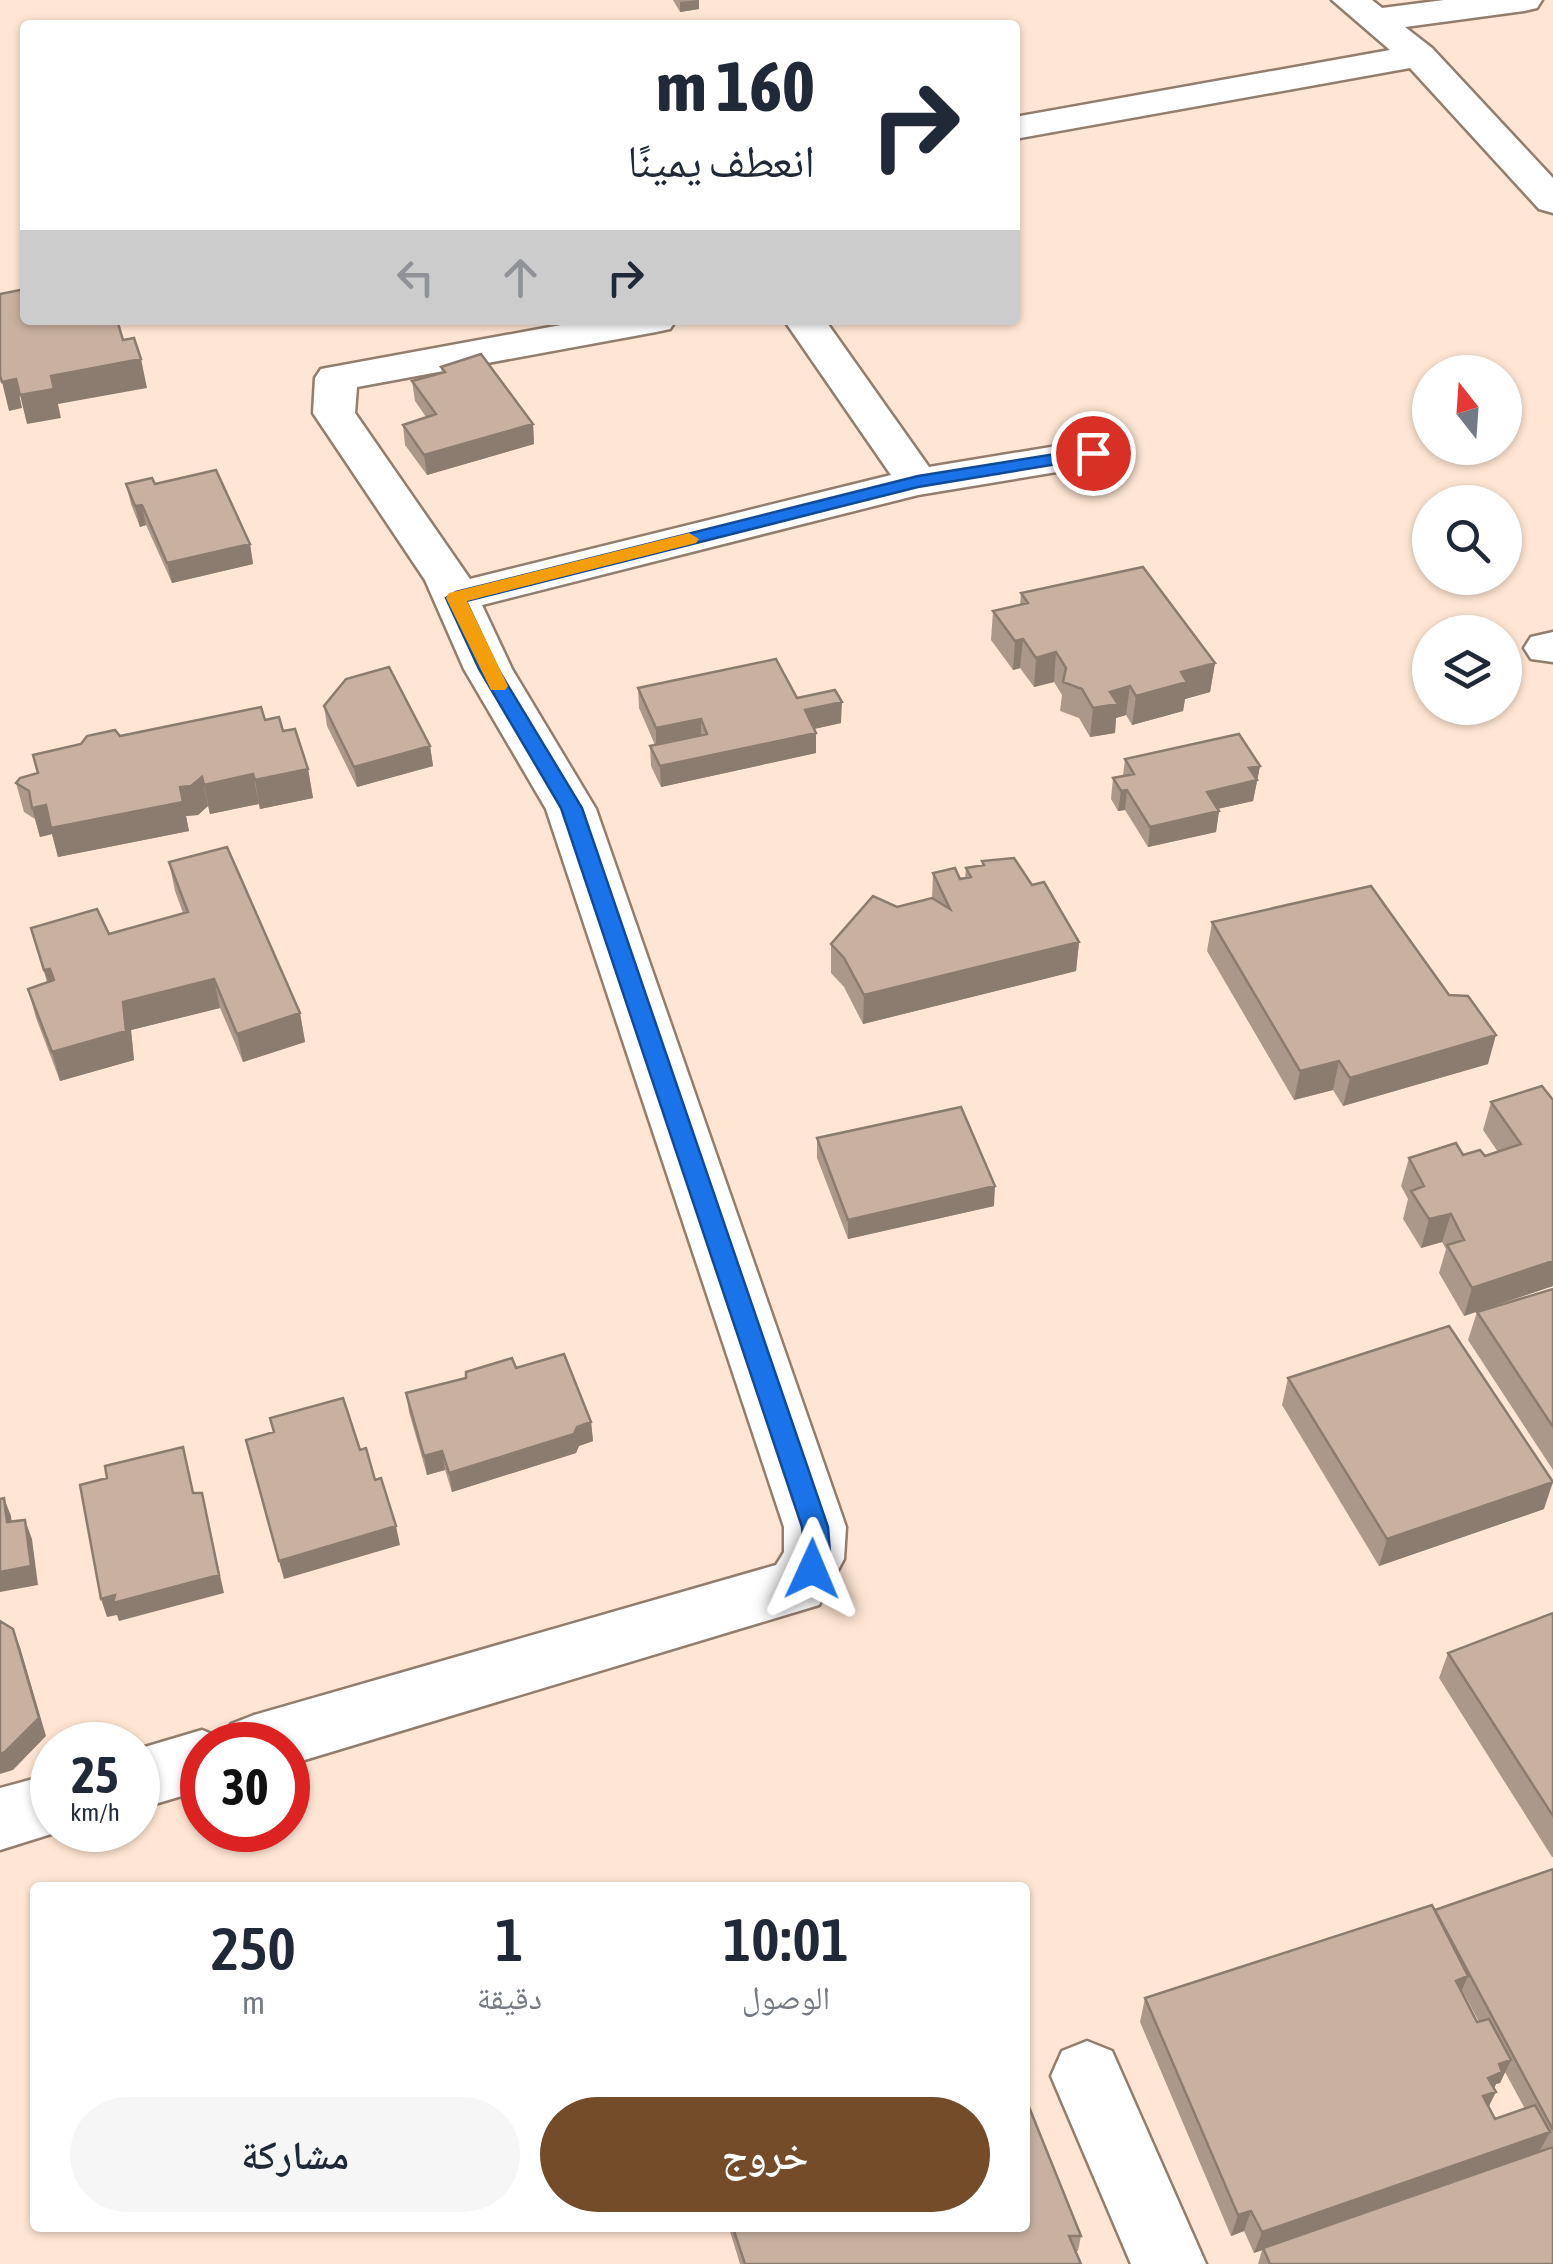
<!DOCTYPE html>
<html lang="ar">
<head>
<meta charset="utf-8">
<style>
	body { margin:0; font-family:"Asap Condensed","Noto Naskh Arabic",sans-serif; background:#f6f6f7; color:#1f2937; direction:rtl; height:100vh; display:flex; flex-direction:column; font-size:38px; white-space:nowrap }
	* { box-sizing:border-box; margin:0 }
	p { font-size:32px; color:#747a83 }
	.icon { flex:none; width:55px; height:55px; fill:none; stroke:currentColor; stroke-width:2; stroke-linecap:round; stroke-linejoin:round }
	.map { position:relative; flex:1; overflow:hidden; direction:ltr }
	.details { position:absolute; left:30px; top:1882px; width:1000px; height:350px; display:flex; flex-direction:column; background:#fff; border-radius:10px; box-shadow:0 2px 8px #0004; direction:rtl }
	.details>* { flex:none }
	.hud { position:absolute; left:20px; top:20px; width:1000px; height:305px; border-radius:10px; box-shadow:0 2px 8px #0004; direction:rtl; background:#fff; color:#1f2937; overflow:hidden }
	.needle { width:65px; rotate:343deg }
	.buttons { position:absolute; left:1412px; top:355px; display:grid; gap:20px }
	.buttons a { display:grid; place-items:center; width:110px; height:110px; border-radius:50%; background:#fff; box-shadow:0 2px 8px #0004; font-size:50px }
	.speed { position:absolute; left:30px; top:1722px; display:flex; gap:20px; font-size:50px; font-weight:700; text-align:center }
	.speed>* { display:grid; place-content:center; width:130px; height:130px; border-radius:50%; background:#fff; box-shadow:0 2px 8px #0004; line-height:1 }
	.speed small { font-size:25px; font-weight:400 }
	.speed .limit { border:15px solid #d22; background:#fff; color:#111 }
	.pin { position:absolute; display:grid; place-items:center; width:85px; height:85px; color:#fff; margin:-42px; border:5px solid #fff; border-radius:50%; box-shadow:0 2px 10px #0007 }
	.me { position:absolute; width:110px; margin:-55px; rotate:1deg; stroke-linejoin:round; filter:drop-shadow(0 0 8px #0008) }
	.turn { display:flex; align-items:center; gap:35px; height:210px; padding:0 40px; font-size:45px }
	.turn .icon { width:130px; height:130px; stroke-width:2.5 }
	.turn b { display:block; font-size:70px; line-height:85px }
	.lanes { display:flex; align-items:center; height:95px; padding:0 40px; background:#0003; justify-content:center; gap:50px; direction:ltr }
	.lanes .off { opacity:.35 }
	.eta { display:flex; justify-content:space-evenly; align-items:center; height:170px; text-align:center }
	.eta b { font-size:60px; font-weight:600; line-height:70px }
	.button { display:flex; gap:20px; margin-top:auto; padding:20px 40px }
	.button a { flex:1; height:115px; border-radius:60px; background:#744c2a; color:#fff; font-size:40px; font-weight:600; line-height:115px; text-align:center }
	.button a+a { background:#f6f6f7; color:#1f2937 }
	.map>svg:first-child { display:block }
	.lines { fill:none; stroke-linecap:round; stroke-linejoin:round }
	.street-casing { stroke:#937d6d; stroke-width:5 }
	.street { fill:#fff; fill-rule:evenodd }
	.wall { fill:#ac988a; fill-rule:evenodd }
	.shaded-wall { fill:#8c7c70 }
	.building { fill:#c8b1a0; stroke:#8c7c70; stroke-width:2.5 }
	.route { fill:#1a73e8; stroke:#114b97; stroke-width:2.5 }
	.slow { fill:#f59e0b }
</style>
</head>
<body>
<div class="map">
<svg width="1553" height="2264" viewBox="0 0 1553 2264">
	<rect width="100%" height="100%" fill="#ffe6d4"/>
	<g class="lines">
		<defs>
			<path id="street" d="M 1332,0 L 1372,0 L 1382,8 L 1444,0 L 1542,0 L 1537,8 L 1524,11 L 1405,27 L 1432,48 L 1553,178 L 1553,213 L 1539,209 L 1410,68 L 1015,139 L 1015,117 L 1390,50 Z
				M 588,320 L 676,320 L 670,329 L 656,332 L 357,387 L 355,413 L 470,579 L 891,475 L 784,320 L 825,320 L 929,467 L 1093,440 L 1108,444 L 1115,453 L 1108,462 L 1093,466 L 918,495 L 482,605 L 512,669 L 596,809 L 846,1527 L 844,1559 L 819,1605 L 288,1765 L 288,1745 L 202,1745 L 202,1790 L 138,1809 L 138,1749 L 202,1730 L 224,1739 L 231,1724 L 254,1715 L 776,1565 L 784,1552 L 784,1527 L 546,809 L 464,669 L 425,580 L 313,413 L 315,378 L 321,369 Z
				M 1553,632 L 1553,662 L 1531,659 L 1524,648 L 1531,637 Z
				M 52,1774 L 52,1830 L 64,1830 L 0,1850 L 0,1788 Z
				M 1087,2041 L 1112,2051 L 1206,2264 L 1131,2264 L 1051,2076 L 1062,2051 Z"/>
		</defs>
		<!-- street casing -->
		<use href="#street" class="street-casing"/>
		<!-- street -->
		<use href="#street" class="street"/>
	</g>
	<!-- wall -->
	<path class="wall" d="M 673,0 L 699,0 L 699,9 L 680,12 Z
		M 441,367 L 533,424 L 534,444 L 427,475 L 405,445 L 403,425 L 426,417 L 415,401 L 412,381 L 442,373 Z
		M 126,484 L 155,484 L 250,544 L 253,564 L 172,583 L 146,525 L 140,527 L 131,504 Z
		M 1021,593 L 1215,663 L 1210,692 L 1185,699 L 1183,711 L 1132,725 L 1126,715 L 1116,718 L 1115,733 L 1090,737 L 1079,718 L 1060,711 L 1062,695 L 1054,682 L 1034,687 L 1020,668 L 1013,670 L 991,640 L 993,611 L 1020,605 Z
		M 638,688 L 797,698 L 841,723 L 814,729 L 816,753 L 661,787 L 651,766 L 650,746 L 655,745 L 639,708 Z
		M 324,706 L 430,746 L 433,766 L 357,787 L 327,726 Z
		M 265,720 L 283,731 L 308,769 L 313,798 L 260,809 L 259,804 L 210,814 L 208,806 L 198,815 L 186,816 L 189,831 L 58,857 L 52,834 L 40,837 L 35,819 L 24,812 L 16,783 L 120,736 Z
		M 1125,759 L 1260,766 L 1253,801 L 1217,809 L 1219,811 L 1216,832 L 1148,847 L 1125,810 L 1118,811 L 1111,799 L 1113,778 L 1123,776 Z
		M 982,861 L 1032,885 L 1079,942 L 1076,971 L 863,1024 L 844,987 L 831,973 L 831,944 L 897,907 L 932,898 L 933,873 L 960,879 L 965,878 L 966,868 L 982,865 Z
		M 169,862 L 300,1013 L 305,1042 L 243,1062 L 220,1008 L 131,1030 L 134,1060 L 60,1081 L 36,1018 L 28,989 L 47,982 L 31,928 L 109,934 L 183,913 L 175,891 Z
		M 1212,922 L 1488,1064 L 1343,1106 L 1333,1090 L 1294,1100 L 1207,951 Z
		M 1553,1100 L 1553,1286 L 1464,1316 L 1439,1273 L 1446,1249 L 1442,1242 L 1421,1248 L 1403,1219 L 1408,1199 L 1401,1186 L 1409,1158 L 1485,1156 L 1498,1152 L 1483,1130 L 1491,1102 Z
		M 817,1138 L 994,1206 L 848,1239 L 817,1158 Z
		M 1553,1289 L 1553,1470 L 1468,1340 L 1477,1312 Z
		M 516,1368 L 591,1422 L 593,1441 L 579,1446 L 576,1453 L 452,1492 L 445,1470 L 427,1475 L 409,1412 L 406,1393 Z
		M 1288,1378 L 1544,1509 L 1379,1566 L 1282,1405 Z
		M 1553,1613 L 1553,1857 L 1552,1857 L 1439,1678 L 1448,1653 Z
		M 1553,1869 L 1553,2264 L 1258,2264 L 1262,2250 L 1254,2253 L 1244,2231 L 1231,2236 L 1140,2022 L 1145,1998 L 1435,1910 ZM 1462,1990 L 1479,2022 L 1477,2022 ZM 1505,2072 L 1525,2109 L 1495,2119 L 1489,2107 L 1494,2088 L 1496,2084 L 1500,2083 Z
		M 729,2228 L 1025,2228 L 1081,2236 L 1078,2251 L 1075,2251 L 1080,2264 L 740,2264 Z"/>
	<!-- shaded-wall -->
	<path class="shaded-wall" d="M 699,0 L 699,9 L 680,12 L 680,2 Z
		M 141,359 L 147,388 L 58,404 L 61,418 L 27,424 L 20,395 L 51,376 Z
		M 16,379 L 22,408 L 9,411 L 2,382 Z
		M 533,424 L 534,444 L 427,475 L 424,455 Z
		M 142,505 L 146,525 L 140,527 L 135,506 Z
		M 250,544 L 253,564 L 172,583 L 167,563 Z
		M 1023,639 L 1020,668 L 1013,670 L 1015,641 Z
		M 1056,652 L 1054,682 L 1034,687 L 1036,658 Z
		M 1215,663 L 1210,692 L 1185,699 L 1183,711 L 1132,725 L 1136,696 L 1181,672 Z
		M 1130,686 L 1126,715 L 1116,718 L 1115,733 L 1090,737 L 1093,708 L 1110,692 Z
		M 842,702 L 841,723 L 805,731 L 805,710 Z
		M 701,719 L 701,740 L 656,749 L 656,728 Z
		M 816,733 L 816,753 L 661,787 L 660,766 Z
		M 430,746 L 433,766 L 357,787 L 354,767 Z
		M 1260,766 L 1253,801 L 1204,812 L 1207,792 L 1249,768 Z
		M 308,769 L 313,798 L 260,809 L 255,780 Z
		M 253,774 L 259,804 L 210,814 L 204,785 Z
		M 202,777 L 208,806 L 198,815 L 186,816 L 189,831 L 58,857 L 52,834 L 40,837 L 32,808 L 180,787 Z
		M 1127,790 L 1125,810 L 1118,811 L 1121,791 Z
		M 1219,811 L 1216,832 L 1148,847 L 1150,827 Z
		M 1079,942 L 1076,971 L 863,1024 L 864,995 Z
		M 50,969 L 58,998 L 53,999 L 44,970 Z
		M 214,979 L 220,1008 L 131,1030 L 134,1060 L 60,1081 L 52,1052 L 123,1002 Z
		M 300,1013 L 305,1042 L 243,1062 L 237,1034 Z
		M 1496,1035 L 1488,1064 L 1343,1106 L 1350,1078 Z
		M 1339,1061 L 1333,1090 L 1294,1100 L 1300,1071 Z
		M 995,1186 L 994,1206 L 848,1239 L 848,1220 Z
		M 1451,1214 L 1442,1242 L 1421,1248 L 1429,1219 Z
		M 1553,1261 L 1553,1286 L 1464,1316 L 1472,1288 Z
		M 591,1422 L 593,1441 L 579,1446 L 576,1453 L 452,1492 L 449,1473 Z
		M 442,1451 L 445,1470 L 427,1475 L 424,1456 Z
		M 1553,1482 L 1544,1509 L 1379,1566 L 1387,1539 Z
		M 202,1493 L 224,1593 L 119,1621 L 117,1615 L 107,1617 L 101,1599 Z
		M 4,1498 L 11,1516 L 14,1541 L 7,1522 Z
		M 25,1520 L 32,1539 L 38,1585 L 0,1592 L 0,1572 Z
		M 396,1526 L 400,1545 L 284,1579 L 279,1561 Z
		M 13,1629 L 20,1647 L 46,1736 L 13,1770 L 0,1774 L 0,1754 Z
		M 1468,1976 L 1458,1999 L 1456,1981 Z
		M 1511,2060 L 1500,2083 L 1496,2084 L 1492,2093 L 1496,2092 L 1485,2114 L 1472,2118 L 1488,2078 L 1499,2064 Z
		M 1550,2132 L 1538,2154 L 1254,2253 L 1262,2232 Z
		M 1251,2211 L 1244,2231 L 1231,2236 L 1238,2215 Z"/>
	<!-- building -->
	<path class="building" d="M 25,289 L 25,320 L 117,320 L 123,340 L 134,338 L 141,359 L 51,376 L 54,389 L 20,395 L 16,379 L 2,382 L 0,376 L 0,294 Z
		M 481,354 L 533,424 L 424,455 L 403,425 L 436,414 L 412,381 L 445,372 L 441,367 Z
		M 216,470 L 250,544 L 167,563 L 142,505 L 135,506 L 126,484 L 152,478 L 155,484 Z
		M 1143,567 L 1215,663 L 1181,672 L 1187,682 L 1136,696 L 1130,686 L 1110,692 L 1118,704 L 1093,708 L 1082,689 L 1063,682 L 1066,668 L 1056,652 L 1036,658 L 1023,639 L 1015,641 L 993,611 L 1028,603 L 1021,593 Z
		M 776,659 L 797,698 L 835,690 L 842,702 L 805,710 L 816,733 L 660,766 L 650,746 L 707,734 L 701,719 L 656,728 L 638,688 Z
		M 389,667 L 430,746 L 354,767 L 324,706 L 346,679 Z
		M 261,707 L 265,720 L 279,717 L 283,731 L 295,729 L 308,769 L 255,780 L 253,774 L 204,785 L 202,777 L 191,786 L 180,787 L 183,802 L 51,828 L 46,805 L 32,808 L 29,791 L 16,783 L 20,778 L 38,773 L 33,755 L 81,744 L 87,736 L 115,730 L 120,736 Z
		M 1239,734 L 1260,766 L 1249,768 L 1257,780 L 1207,792 L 1219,811 L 1150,827 L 1127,790 L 1121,791 L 1113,778 L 1134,774 L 1125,759 Z
		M 227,847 L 300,1013 L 237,1034 L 214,979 L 123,1002 L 126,1031 L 52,1052 L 28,989 L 54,980 L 50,969 L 44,970 L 31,928 L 97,909 L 109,934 L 188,912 L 169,862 Z
		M 1014,858 L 1032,885 L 1044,882 L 1079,942 L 864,995 L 844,958 L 831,944 L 873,896 L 897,907 L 932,898 L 950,909 L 933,873 L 955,868 L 960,879 L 971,877 L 966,868 L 984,865 L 982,861 Z
		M 1371,886 L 1449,995 L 1468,996 L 1496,1035 L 1350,1078 L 1339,1061 L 1300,1071 L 1212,922 Z
		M 1542,1086 L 1553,1100 L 1553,1261 L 1472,1288 L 1447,1245 L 1464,1240 L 1451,1214 L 1429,1219 L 1411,1191 L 1424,1186 L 1409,1158 L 1456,1143 L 1463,1155 L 1480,1150 L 1485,1156 L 1521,1144 L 1491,1102 Z
		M 961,1107 L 995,1186 L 848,1220 L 817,1138 Z
		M 1553,1289 L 1553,1427 L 1477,1312 Z
		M 1449,1326 L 1553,1482 L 1387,1539 L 1288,1378 Z
		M 564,1354 L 591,1422 L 577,1427 L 574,1434 L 449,1473 L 442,1451 L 424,1456 L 406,1393 L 466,1378 L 466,1372 L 512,1358 L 516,1368 Z
		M 343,1398 L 360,1450 L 366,1448 L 375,1480 L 381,1478 L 396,1526 L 279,1561 L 246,1440 L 274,1432 L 270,1418 Z
		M 183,1447 L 193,1493 L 202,1493 L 219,1575 L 113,1603 L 115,1595 L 101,1599 L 80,1485 L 107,1478 L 105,1466 Z
		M 4,1498 L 7,1522 L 25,1520 L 31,1566 L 0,1572 L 0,1499 Z
		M 1553,1613 L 1553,1816 L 1448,1653 Z
		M 0,1621 L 13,1629 L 39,1718 L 5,1752 L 0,1754 Z
		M 1553,1869 L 1553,2130 L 1435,1910 Z
		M 1432,1905 L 1468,1976 L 1456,1981 L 1477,2022 L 1489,2019 L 1511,2060 L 1499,2064 L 1502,2072 L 1488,2078 L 1496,2092 L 1483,2096 L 1495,2119 L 1535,2105 L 1550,2132 L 1262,2232 L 1251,2211 L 1238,2215 L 1145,1998 Z
		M 1025,2097 L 1081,2236 L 1069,2236 L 1081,2264 L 745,2264 L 733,2228 L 1025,2228 Z
		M 1553,2147 L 1553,2264 L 1270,2264 L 1263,2248 Z"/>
	<!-- route -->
	<path class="route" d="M 1093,448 L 1102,453 L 1099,457 L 918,487 L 466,601 L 498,669 L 582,808 L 828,1527 L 830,1552 L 821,1577 L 812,1580 L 803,1577 L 799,1569 L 804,1552 L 802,1527 L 561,808 L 479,669 L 446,598 L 456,592 L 918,476 Z"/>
	<!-- slow -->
	<path class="slow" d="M 689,533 L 699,539 L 696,543 L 467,601 L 508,686 L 505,690 L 491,690 L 446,598 L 449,593 Z"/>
</svg>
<div class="buttons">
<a><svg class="needle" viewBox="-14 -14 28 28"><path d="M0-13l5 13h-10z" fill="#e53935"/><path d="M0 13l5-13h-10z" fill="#747a83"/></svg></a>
<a><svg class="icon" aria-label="search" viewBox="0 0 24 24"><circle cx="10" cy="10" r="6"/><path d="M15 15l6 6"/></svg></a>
<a><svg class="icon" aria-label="layers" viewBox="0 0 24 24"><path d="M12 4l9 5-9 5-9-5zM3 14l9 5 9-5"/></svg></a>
</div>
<div class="speed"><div>25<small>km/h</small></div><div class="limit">30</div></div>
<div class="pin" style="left:1093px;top:453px;background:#d93025"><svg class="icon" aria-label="arrive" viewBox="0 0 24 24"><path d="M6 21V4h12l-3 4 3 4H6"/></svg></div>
<svg class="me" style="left:812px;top:1569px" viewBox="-20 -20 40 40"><path d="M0-17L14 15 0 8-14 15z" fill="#1a73e8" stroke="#fff" stroke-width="4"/></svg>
<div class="hud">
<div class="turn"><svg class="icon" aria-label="right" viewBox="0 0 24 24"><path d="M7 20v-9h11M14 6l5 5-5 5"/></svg><div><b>160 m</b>انعطف يمينًا</div></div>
<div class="lanes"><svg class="icon off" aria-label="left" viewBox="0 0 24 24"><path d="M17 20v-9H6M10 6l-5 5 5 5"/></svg><svg class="icon off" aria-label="ahead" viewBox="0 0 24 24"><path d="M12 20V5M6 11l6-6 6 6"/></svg><svg class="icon" aria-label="right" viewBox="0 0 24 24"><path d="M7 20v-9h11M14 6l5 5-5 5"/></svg></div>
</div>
<section class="details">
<div class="eta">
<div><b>10:01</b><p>الوصول</p></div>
<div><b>1</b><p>دقيقة</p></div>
<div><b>250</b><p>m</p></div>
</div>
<div class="button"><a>خروج</a><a>مشاركة</a></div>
</section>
</div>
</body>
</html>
